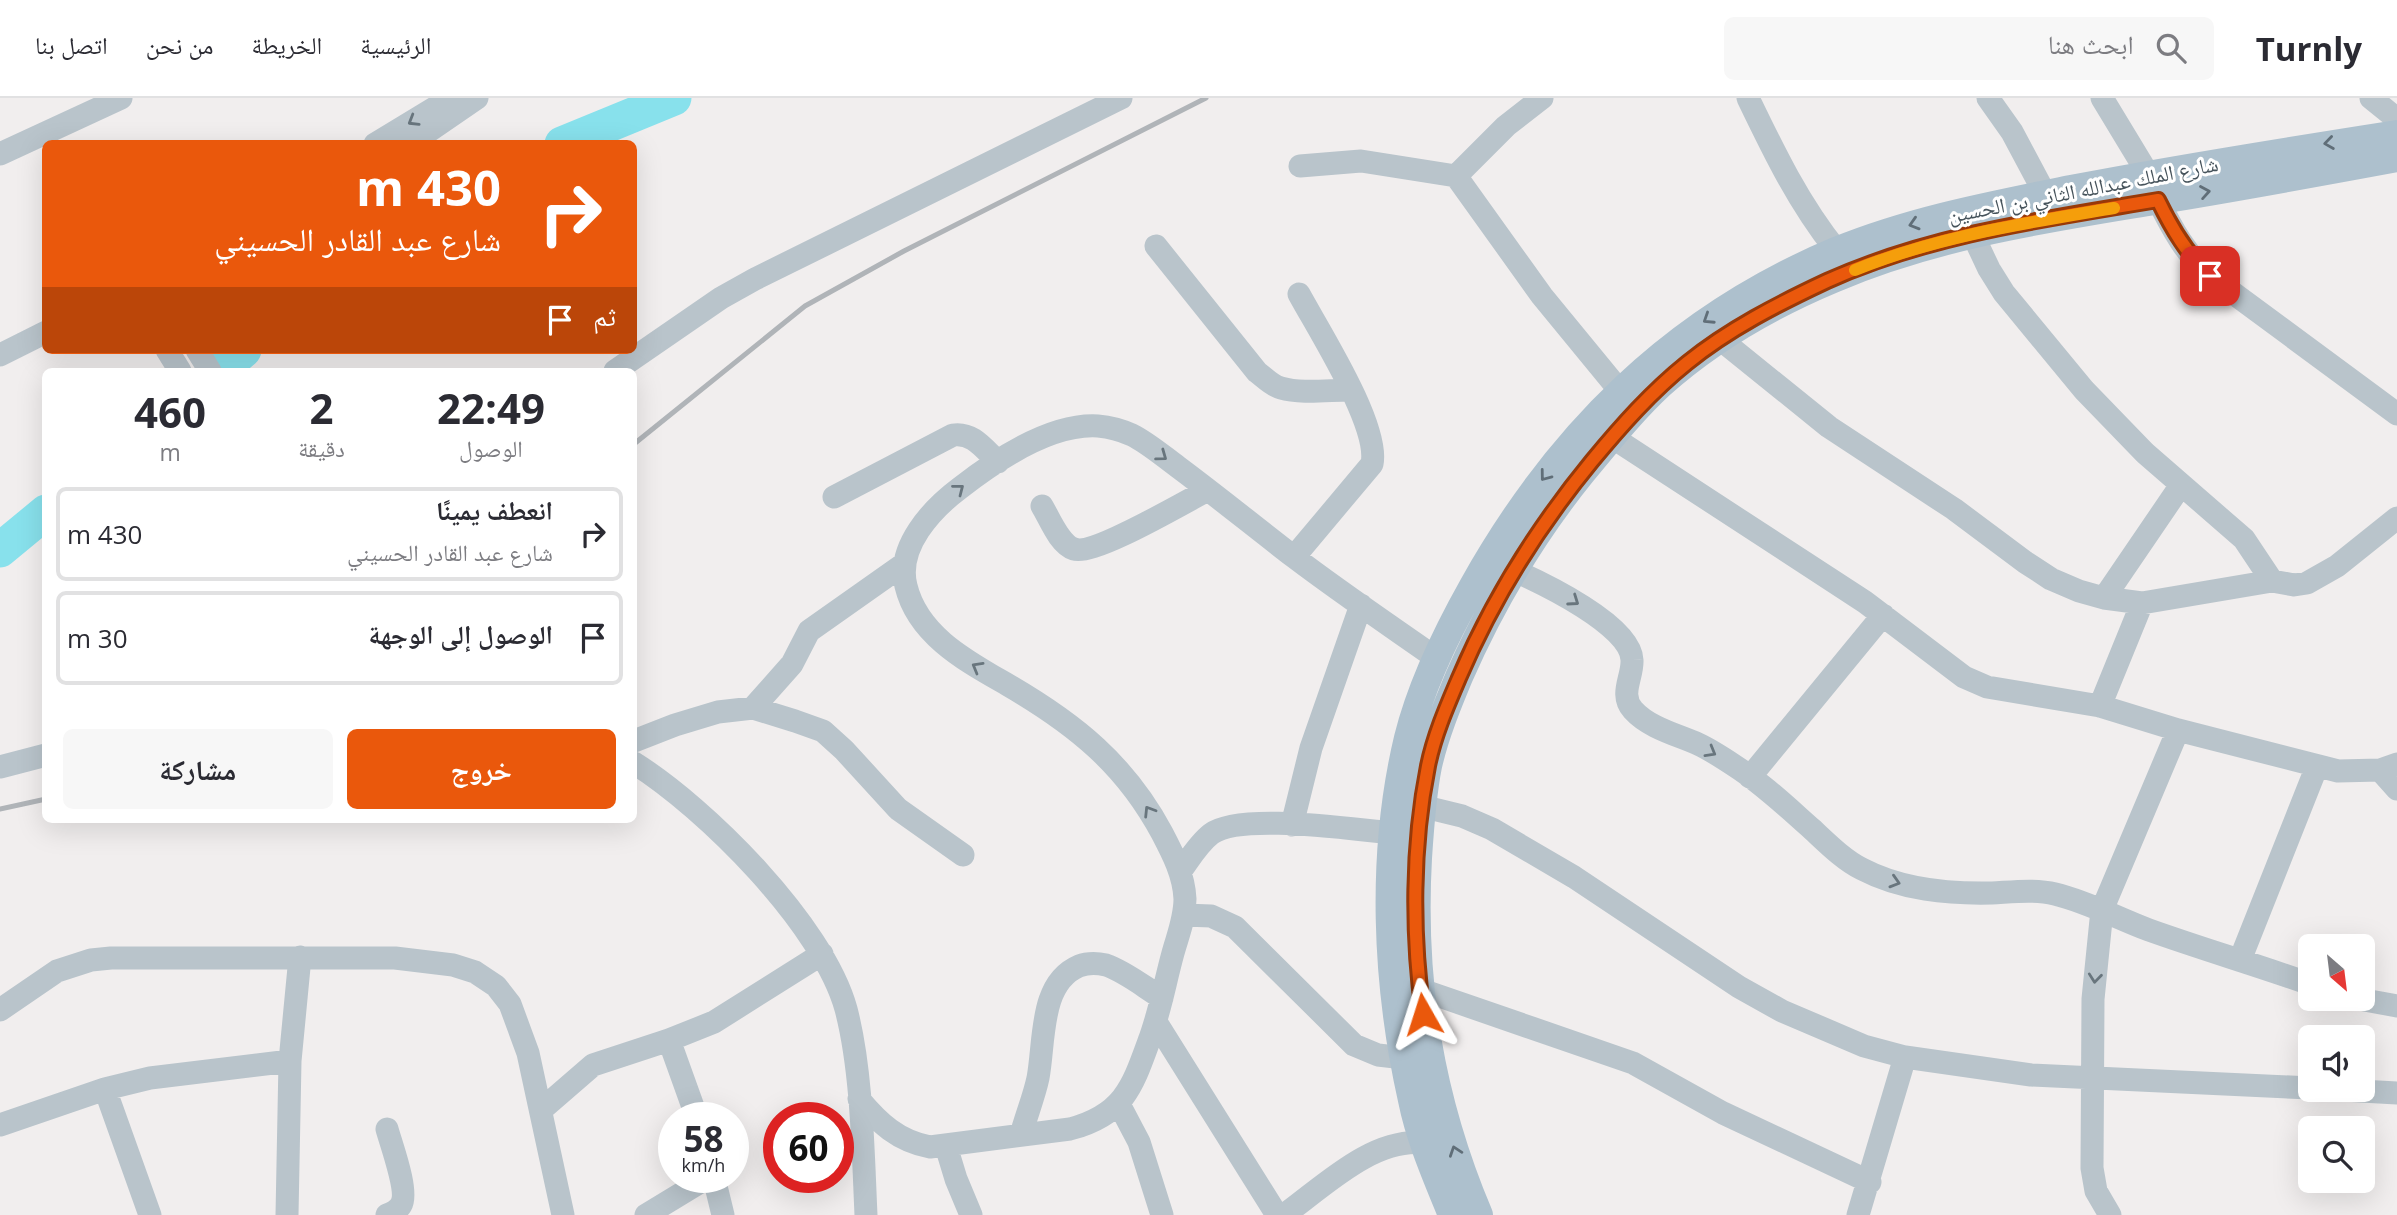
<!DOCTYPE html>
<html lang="ar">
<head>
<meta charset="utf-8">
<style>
	body { margin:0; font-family:"Open Sans","Noto Naskh Arabic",sans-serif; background:#f7f7f7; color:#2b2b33; direction:rtl; height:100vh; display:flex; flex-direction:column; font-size:26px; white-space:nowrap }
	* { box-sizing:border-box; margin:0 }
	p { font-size:23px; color:#7c7c81 }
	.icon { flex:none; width:38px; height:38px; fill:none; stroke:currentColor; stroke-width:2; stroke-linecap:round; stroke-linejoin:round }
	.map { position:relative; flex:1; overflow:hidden; direction:ltr }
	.drawer { position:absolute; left:42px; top:270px; width:595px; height:455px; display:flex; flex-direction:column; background:#fff; border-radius:10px; box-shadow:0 7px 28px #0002; direction:rtl }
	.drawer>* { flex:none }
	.hud { position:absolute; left:42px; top:42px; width:595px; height:214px; border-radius:10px; box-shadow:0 7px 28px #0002; direction:rtl; background:#ea580c; color:#fff; overflow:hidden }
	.needle { width:46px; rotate:152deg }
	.fabs { position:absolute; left:2298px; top:836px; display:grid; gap:14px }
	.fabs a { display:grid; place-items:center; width:77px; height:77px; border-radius:10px; background:#fff; box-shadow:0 7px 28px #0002; font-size:35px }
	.speed { position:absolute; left:658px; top:1004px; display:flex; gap:14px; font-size:35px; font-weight:700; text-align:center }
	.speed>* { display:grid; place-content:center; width:91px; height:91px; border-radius:50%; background:#fff; box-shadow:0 7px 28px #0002; line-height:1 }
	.speed small { font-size:18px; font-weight:400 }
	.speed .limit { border:10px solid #d22; background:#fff; color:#111 }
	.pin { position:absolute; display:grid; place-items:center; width:60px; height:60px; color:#fff; margin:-30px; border-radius:14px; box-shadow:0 4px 10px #0006 }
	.me { position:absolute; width:77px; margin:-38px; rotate:354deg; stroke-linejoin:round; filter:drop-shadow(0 0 5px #0008) }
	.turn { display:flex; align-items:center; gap:24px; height:147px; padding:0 21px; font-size:32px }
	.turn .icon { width:91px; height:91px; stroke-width:2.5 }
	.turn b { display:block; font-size:49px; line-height:60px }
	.then { display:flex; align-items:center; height:66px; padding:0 21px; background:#0003; gap:14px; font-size:26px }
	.eta { display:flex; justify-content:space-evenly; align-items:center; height:119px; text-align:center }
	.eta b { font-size:42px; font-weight:700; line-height:49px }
	.action { display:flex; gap:14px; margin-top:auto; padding:14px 21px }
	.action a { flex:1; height:80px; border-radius:10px; background:#ea580c; color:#fff; font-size:28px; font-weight:700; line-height:80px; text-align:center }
	.action a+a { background:#f7f7f7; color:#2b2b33 }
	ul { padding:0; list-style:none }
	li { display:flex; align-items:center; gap:21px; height:94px; margin:0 14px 10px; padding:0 7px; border:4px solid #e1e1e2; border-radius:10px }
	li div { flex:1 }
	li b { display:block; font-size:26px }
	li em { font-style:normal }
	header { display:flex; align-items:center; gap:42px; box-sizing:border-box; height:98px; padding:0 35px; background:#fff; border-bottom:2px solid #e1e1e2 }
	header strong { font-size:33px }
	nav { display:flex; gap:38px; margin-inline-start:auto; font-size:24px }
	.search { width:490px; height:63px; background:#f7f7f7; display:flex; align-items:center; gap:18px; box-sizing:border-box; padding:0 24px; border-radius:10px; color:#7c7c81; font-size:26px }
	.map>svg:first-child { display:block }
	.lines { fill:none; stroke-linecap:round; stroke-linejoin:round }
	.river { stroke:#88e1ec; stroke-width:35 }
	.minor { stroke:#b9c4cb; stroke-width:23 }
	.major { stroke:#adc0cd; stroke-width:28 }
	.rail { stroke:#b0b4b8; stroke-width:5 }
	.oneway { stroke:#68757d }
	.oneway2 { stroke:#606e78 }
	.route-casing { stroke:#983908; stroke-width:18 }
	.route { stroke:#ea580c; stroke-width:12 }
	.slow { stroke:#f59e0b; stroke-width:12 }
	.labels { text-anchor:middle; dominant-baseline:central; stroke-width:6; stroke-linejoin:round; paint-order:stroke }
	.street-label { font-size:21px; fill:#46535b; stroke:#fff }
</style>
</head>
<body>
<header>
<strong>Turnly</strong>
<div class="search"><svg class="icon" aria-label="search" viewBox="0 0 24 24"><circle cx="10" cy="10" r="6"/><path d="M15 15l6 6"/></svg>ابحث هنا</div>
<nav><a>الرئيسية</a><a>الخريطة</a><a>من نحن</a><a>اتصل بنا</a></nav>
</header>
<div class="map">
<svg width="2397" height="1117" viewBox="0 0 2397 1117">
	<rect width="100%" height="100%" fill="#f1eeee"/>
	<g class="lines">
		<!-- river -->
		<path class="river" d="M 562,46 L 674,0
			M 219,273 L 244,252
			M 0,452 L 46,414"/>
		<!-- minor -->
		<path class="minor" d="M 1748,0 C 1774,54 1799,106 1837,153
			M 1988,0 L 2012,34 L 2045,96
			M 2102,0 L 2148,76
			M 2371,0 L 2397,21
			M 375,46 L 451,0
			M 410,46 L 477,0
			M 0,56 L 121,0
			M 1300,68 L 1361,63 L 1456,78 L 1542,198 L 1620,293
			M 1456,78 L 1506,28 L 1542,0
			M 2158,102 C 2172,131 2186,156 2210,178 L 2397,316
			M 1972,135 L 1989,171 L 2004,195 L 2084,292 L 2145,355 L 2244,441 L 2272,483
			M 1156,148 L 1257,274 C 1264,279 1272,288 1281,290 C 1301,296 1329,292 1350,292
			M 1720,241 L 1829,329 L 1954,411 L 2025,464 L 2051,481 L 2079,493 L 2104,500 L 2142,505 L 2272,483 L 2294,487 L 2307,485 L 2337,468 L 2397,420
			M 167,252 L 180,273
			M 197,252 L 210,273
			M 0,257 L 46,234
			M 615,273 L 721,200 L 755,181 L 1121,0
			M 1612,339 L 1865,504 L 1964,579 L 1987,589 L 2100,608 L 2178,632 L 2338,673 L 2380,672 L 2397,666
			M 834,399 L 953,337 C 973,334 984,351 998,364
			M 1042,408 C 1050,421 1059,446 1074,451 C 1094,458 1186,403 1208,392
			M 1294,459 L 1372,366 C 1380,328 1319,233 1299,196
			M 1513,472 C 1542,485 1631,527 1632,562 C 1633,579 1619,596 1633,612 C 1649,630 1678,637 1698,646 C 1711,652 1723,660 1735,668 C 1763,686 1788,710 1813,732 C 1828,746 1844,762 1862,771 C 1902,792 1948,796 1992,795 C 2012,794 2035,791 2055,796 C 2088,804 2117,820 2149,832 C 2202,851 2257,867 2310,886
			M 2104,500 L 2181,387
			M 2100,608 L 2142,505
			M 753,610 L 792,566 L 809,533 L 904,466
			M 634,643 L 675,627 L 718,614 L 753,610 L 795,623 L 823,633 L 844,652 L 898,711 L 963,757
			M 634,665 C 706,710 823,827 846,911 C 862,972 863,1053 866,1117
			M 0,669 L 46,657
			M 2380,672 L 2397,691
			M 1750,679 L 1883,517
			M 1421,708 L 1462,718 L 1492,731 L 1574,779 L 1739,889 L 1782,913 L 1864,948 L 1905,959 L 2031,977 L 2310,990
			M 1292,727 L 1311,650 L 1361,507
			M 1180,774 C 1189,762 1198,746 1211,736 C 1240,714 1355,732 1394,735
			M 1184,817 L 1211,818 L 1235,829 L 1354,947 L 1378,957 L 1404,960
			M 2240,862 L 2317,668
			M 1419,891 L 1633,965 L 1723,1015 L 1870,1084
			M 2359,901 L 2397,908
			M 0,912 L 57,873 L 91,862 L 111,860 L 395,860 L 453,867 L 475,874 L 496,888 L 510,906 L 528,955 L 563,1117
			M 1156,924 L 1277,1117
			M 669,942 L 697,1020
			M 105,991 L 150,1117
			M 2343,992 L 2397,995
			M 859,1001 C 879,1025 898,1043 930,1049 L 1070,1031 C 1123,1017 1132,990 1149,943 C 1160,914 1165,884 1173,855 C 1178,837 1185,820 1185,801 C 1184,777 1173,756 1162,735 C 1125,666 1075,626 1008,587 C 968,564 918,538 906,488 C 896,449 932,411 960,390 C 996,362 1051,325 1098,328 C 1110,329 1121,332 1132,337 C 1148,345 1163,358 1178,369 C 1217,398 1255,429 1294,459 C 1340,494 1389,527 1436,560
			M 1119,1006 L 1139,1044 L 1162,1117
			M 541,1012 L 593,967 L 669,942 L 714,924 L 822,856
			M 0,1027 L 105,991 L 150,980 L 290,963
			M 387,1031 C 391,1046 409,1094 401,1107 C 398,1112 392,1115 387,1117
			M 1021,1037 C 1026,1018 1034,999 1038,980 C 1045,943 1039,885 1079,868 C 1087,865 1097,865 1106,867 C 1126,874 1144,889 1162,900
			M 946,1048 L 956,1081 L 971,1117
			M 714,1080 L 723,1117
			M 287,1117 L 290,963 L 300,859
			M 646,1117 L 707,1080
			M 1284,1117 C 1323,1089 1373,1039 1424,1045
			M 1858,1117 L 1905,959
			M 2110,1117 L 2096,1093 L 2092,1070 L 2093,901 L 2102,812 L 2178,632"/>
		<!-- major -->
		<path class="major" d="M 1452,1117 C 1437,1080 1420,1042 1412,1002 C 1386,886 1380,757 1408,640 C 1421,587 1446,536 1473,488 C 1558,336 1674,221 1836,153 C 1912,122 1992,107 2071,91 C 2180,70 2288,53 2397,36
			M 1479,1117 C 1430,1001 1411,886 1418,760 C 1420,729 1422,698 1428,668 C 1435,637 1447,608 1459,579 C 1491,506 1531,438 1581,376 C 1606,346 1631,314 1660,287 C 1710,242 1771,207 1833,181 C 1936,137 2045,121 2154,103 C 2235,90 2316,75 2397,60"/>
		<!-- rail -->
		<path class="rail" d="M 634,346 L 805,208 L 904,153 L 1206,0
			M 0,711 L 46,701"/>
	</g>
	<!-- one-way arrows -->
	<defs><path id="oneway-chevron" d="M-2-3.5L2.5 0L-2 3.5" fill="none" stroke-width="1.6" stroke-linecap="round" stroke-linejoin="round" transform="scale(1.75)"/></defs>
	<g class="oneway">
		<use href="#oneway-chevron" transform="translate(413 23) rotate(149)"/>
		<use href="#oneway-chevron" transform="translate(1162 358) rotate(36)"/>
		<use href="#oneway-chevron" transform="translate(959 391) rotate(-38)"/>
		<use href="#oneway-chevron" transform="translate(1574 503) rotate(35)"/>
		<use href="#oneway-chevron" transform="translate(977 569) rotate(-150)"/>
		<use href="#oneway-chevron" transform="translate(1711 654) rotate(30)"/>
		<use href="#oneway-chevron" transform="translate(1149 713) rotate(-122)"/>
		<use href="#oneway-chevron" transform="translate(1895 784) rotate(17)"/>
		<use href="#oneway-chevron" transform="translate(2095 880) rotate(96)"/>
	</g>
	<g class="oneway2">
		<use href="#oneway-chevron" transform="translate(2329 45) rotate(172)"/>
		<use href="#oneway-chevron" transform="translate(2205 94) rotate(-10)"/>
		<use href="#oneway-chevron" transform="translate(1914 126) rotate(163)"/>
		<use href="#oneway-chevron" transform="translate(1708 221) rotate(147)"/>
		<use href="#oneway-chevron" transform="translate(1545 378) rotate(127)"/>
		<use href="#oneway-chevron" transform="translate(1455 1053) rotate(-109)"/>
	</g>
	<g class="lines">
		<defs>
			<path id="route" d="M 1423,916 C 1412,836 1412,748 1428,668 C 1434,638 1447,608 1459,580 C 1493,500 1537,430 1592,363 C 1621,328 1651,294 1687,265 C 1729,231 1778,206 1827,183 C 1931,136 2046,121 2158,102 C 2172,131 2187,156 2210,178"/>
		</defs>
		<!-- route casing -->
		<use href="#route" class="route-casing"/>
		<!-- route -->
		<use href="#route" class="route"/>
		<!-- slow -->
		<path class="slow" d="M 1855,172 C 1938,138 2026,125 2114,110"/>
	</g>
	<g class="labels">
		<!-- street labels -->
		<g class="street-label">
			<text transform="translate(2083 91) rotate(-11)">شارع الملك عبدالله الثاني بن الحسين</text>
		</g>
	</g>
</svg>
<div class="fabs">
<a><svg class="needle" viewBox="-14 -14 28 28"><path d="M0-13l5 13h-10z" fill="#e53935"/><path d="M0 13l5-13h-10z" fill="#7c7c81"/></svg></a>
<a><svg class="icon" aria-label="sound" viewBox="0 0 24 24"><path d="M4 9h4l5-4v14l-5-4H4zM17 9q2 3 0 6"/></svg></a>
<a><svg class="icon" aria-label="search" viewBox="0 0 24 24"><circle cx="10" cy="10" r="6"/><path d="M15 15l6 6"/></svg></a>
</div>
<div class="speed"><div>58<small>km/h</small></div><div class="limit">60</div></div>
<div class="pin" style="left:2210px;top:178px;background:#d93025"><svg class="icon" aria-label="arrive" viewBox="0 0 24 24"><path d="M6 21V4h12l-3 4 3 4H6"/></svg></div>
<svg class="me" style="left:1423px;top:916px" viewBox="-20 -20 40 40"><path d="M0-17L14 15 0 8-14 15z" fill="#ea580c" stroke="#fff" stroke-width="4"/></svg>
<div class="hud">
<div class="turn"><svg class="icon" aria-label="right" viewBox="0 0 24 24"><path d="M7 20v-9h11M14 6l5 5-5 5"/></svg><div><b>430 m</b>شارع عبد القادر الحسيني</div></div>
<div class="then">ثم<svg class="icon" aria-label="arrive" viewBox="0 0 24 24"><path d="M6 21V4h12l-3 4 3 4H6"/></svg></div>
</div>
<section class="drawer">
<div class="eta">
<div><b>22:49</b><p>الوصول</p></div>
<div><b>2</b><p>دقيقة</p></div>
<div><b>460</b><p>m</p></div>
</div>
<ul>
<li><svg class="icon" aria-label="right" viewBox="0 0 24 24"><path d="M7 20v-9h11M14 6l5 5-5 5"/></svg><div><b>انعطف يمينًا</b><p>شارع عبد القادر الحسيني</p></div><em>430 m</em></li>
<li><svg class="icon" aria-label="arrive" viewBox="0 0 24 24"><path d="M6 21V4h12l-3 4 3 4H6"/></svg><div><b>الوصول إلى الوجهة</b></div><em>30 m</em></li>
</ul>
<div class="action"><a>خروج</a><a>مشاركة</a></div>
</section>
</div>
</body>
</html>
